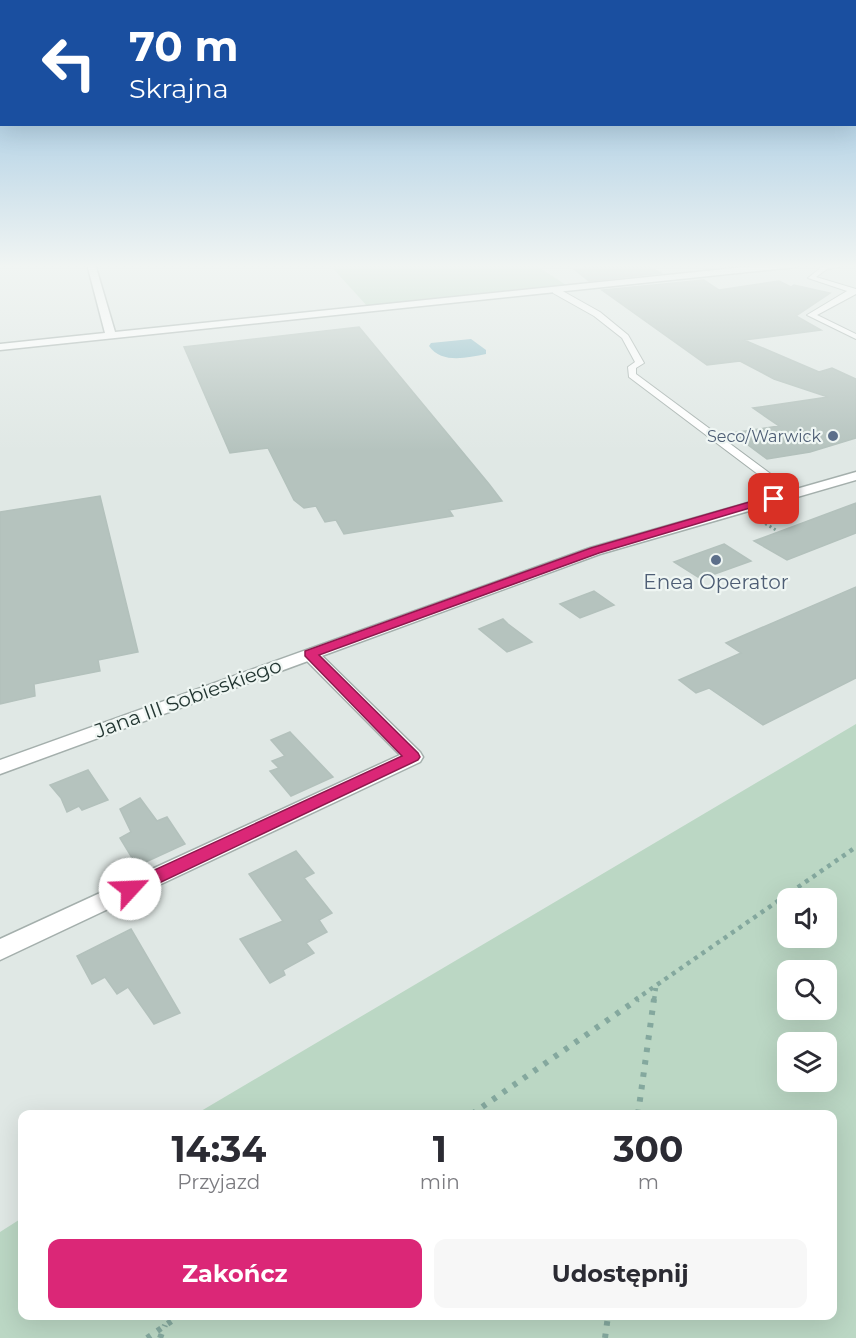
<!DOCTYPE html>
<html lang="pl">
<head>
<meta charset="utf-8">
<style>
	body { margin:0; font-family:Montserrat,sans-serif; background:#f7f7f7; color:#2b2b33; height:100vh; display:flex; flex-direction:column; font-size:22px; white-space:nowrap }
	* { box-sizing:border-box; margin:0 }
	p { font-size:20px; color:#7c7c81 }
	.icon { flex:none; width:33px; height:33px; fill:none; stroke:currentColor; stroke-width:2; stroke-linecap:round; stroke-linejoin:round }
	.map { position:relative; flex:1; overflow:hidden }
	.sheet { position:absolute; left:18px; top:1110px; width:819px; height:210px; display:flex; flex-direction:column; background:#fff; border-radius:12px; box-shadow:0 6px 24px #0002 }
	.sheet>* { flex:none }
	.guide { position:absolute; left:0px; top:0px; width:856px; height:126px; box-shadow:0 6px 24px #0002; background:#1a4fa0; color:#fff; overflow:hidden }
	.fabs { position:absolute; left:777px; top:888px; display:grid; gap:12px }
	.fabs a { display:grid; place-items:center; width:60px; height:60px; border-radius:12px; background:#fff; box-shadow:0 6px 24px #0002; font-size:30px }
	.pin { position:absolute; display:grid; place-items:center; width:51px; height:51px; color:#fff; margin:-26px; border-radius:12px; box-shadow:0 3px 9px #0006 }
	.me { position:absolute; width:66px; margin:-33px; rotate:65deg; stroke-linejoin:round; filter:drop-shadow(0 0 4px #0008) }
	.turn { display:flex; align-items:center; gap:21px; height:126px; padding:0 30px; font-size:27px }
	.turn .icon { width:78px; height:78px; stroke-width:2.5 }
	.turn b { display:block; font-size:42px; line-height:51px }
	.eta { display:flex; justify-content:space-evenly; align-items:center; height:102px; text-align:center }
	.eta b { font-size:36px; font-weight:700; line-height:42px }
	.primary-button { display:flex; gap:12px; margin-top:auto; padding:12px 30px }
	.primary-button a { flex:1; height:69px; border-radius:12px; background:#db2777; color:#fff; font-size:24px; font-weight:700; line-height:69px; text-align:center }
	.primary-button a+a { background:#f7f7f7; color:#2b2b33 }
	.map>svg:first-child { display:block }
	.green { fill:#bbd7c4; fill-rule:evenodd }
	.water { fill:#8ebcc7 }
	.building { fill:#b5c3be; stroke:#b3c1bc; stroke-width:1.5 }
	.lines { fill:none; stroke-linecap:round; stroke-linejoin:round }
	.service-casing { stroke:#a4afac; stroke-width:2 }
	.minor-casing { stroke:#a4afac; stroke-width:3 }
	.tertiary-casing { stroke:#a4afac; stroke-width:3 }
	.path-far2 { stroke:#84a89e; stroke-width:3; stroke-dasharray:2 3; stroke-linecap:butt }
	.path-far1 { stroke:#84a89e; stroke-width:4.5; stroke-dasharray:4 5; stroke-linecap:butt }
	.path { stroke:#84a89e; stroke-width:6; stroke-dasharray:4.5 8; stroke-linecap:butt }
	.service { fill:#fff; fill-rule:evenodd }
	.minor { fill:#fff; fill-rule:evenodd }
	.tertiary { fill:#fff; fill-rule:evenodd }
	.route { fill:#db2777; stroke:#8e194d; stroke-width:1.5 }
	.service-dot { fill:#5c6f8a; stroke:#eff6f3; stroke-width:2 }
	.labels { text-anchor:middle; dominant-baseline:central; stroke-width:4.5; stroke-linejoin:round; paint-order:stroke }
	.far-service-label { font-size:16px; fill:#4e5e75; stroke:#eff6f3; text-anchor:end }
	.service-label { font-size:20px; fill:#4e5e75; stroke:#eff6f3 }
	.street-label { font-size:20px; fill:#233632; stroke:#eff6f3 }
</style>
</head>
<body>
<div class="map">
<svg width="856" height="1338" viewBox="0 0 856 1338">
	<rect width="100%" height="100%" fill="#e0e8e5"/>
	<!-- green -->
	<path class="green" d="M 329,264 L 534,264 L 569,287 L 367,306 Z
		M 856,724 L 856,1338 L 0,1338 L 0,1232 L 22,1218 L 22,1316 L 832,1316 L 832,1114 L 196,1114 ZM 826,898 L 826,938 L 788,938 L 788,898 ZM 788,970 L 826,970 L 826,1010 L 788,1010 ZM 826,1042 L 826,1082 L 788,1082 L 788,1042 Z"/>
	<!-- water -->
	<path class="water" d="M 471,339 L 486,350 L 486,354 C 466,358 442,364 429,346 L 431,343 Z"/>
	<!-- building -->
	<path class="building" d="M 633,264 L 645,264 L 661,273 L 589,281 L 574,269 Z
		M 704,280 L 719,290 L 779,281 L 791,287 L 794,285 L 830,293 L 796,316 L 821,330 L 744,340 L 819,372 L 832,368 L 856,379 L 856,438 L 810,452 L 767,459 L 732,433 L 779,426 L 753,408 L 828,397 L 774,379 L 740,361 L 707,365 L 602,290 Z
		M 359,327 L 489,484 L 502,501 L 449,510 L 453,516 L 344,534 L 336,520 L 325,522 L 316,506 L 304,508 L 294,500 L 268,448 L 230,453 L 184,347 Z
		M 100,496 L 138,652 L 98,660 L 100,671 L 34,684 L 35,696 L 0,704 L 0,512 Z
		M 856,503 L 856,533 L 787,560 L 754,541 Z
		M 724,544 L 751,561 L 701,579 L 674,562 Z
		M 856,587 L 856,678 L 763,725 L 709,688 L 696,693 L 679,680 L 741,653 L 726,643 Z
		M 594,591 L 614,605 L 580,618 L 560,604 Z
		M 503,619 L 508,624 L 532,642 L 507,652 L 479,629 Z
		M 290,732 L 333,777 L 291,796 L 270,771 L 279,768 L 272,761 L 285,756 L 271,740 Z
		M 88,770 L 108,800 L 82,810 L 79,806 L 67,812 L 61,798 L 50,785 Z
		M 140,798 L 157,821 L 167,817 L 185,844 L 137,866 L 120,838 L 131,832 L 120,809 Z
		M 296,851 L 314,873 L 304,878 L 332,913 L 319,920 L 327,932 L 306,943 L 314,953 L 283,970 L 285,975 L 270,983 L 240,939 L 283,921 L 249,874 Z
		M 131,929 L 180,1013 L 154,1024 L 128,987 L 117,994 L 105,977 L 92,984 L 77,956 Z"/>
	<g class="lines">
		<defs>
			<path id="service" d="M 838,264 L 855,264 L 827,269 L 816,277 L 856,289 L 856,294 L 817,315 L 856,334 L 856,339 L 807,315 L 847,291 L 808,278 L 823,266 Z
				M 553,289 L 559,289 L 600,312 L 628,335 L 644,363 L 636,368 L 636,374 L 795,492 L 795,496 L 787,496 L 629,377 L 628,367 L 635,362 L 622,338 L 594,316 L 553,293 Z"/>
			<path id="minor" d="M 87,264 L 95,264 L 115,332 L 774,264 L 800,264 L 796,267 L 0,350 L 0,344 L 105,333 Z
				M 310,649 L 316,650 L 420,752 L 423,757 L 420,762 L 0,960 L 0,939 L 400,755 L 304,658 L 301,654 Z"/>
			<path id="tertiary" d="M 856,472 L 856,480 L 600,554 L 0,774 L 0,760 L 590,548 Z"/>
		</defs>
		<!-- service casing -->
		<use href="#service" class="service-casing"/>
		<!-- minor casing -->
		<use href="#minor" class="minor-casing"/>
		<!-- tertiary casing -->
		<use href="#tertiary" class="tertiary-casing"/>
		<!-- path-far2 -->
		<path class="path-far2" d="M 761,521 L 776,530"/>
		<!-- path-far1 -->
		<path class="path-far1" d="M 635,1000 L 856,847
			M 654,1000 L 656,988"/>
		<!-- path -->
		<path class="path" d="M 472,1114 L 638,999
			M 638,1114 L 654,999
			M 147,1338 L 179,1316
			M 160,1338 L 165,1325
			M 605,1338 L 608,1316"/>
		<!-- service -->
		<use href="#service" class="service"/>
		<!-- minor -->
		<use href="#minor" class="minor"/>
		<!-- tertiary -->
		<use href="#tertiary" class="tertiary"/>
	</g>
	<!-- sky -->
	<linearGradient id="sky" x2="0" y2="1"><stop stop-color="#84b7db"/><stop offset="0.59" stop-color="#f1f5f3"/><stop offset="1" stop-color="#f1f5f3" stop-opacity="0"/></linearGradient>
	<rect width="856" height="451" fill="url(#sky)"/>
	<!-- route -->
	<path class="route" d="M 770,496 L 780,499 L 599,553 L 319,655 L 418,753 L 420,757 L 418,760 L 136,894 L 124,894 L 122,889 L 124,884 L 402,756 L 305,656 L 305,651 L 591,548 Z"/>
	<!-- markers -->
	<g class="service-dot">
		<circle cx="833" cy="436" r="6"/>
		<circle cx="716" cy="560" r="6"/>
	</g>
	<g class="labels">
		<!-- far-service labels -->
		<g class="far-service-label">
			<text x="821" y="436">Seco/Warwick</text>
		</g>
		<!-- service labels -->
		<g class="service-label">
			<text x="716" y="582">Enea Operator</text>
		</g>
		<!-- street labels -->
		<g class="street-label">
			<text transform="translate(188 698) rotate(-20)">Jana III Sobieskiego</text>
		</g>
	</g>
</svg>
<div class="fabs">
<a><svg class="icon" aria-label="sound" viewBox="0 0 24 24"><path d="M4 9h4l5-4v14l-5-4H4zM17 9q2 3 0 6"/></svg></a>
<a><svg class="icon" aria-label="search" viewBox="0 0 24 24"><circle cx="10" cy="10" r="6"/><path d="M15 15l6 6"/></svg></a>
<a><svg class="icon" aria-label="layers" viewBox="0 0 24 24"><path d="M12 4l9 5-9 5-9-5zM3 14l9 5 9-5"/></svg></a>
</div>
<div class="pin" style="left:774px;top:499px;background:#d93025"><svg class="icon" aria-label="arrive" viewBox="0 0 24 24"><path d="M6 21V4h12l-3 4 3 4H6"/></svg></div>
<svg class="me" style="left:130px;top:889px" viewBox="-20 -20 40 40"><circle r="19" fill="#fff"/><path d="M0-13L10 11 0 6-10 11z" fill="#db2777"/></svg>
<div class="guide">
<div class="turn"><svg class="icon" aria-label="left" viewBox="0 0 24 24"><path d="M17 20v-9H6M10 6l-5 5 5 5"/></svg><div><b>70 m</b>Skrajna</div></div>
</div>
<section class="sheet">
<div class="eta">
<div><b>14:34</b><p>Przyjazd</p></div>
<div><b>1</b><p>min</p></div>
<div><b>300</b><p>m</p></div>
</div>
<div class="primary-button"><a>Zakończ</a><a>Udostępnij</a></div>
</section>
</div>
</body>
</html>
